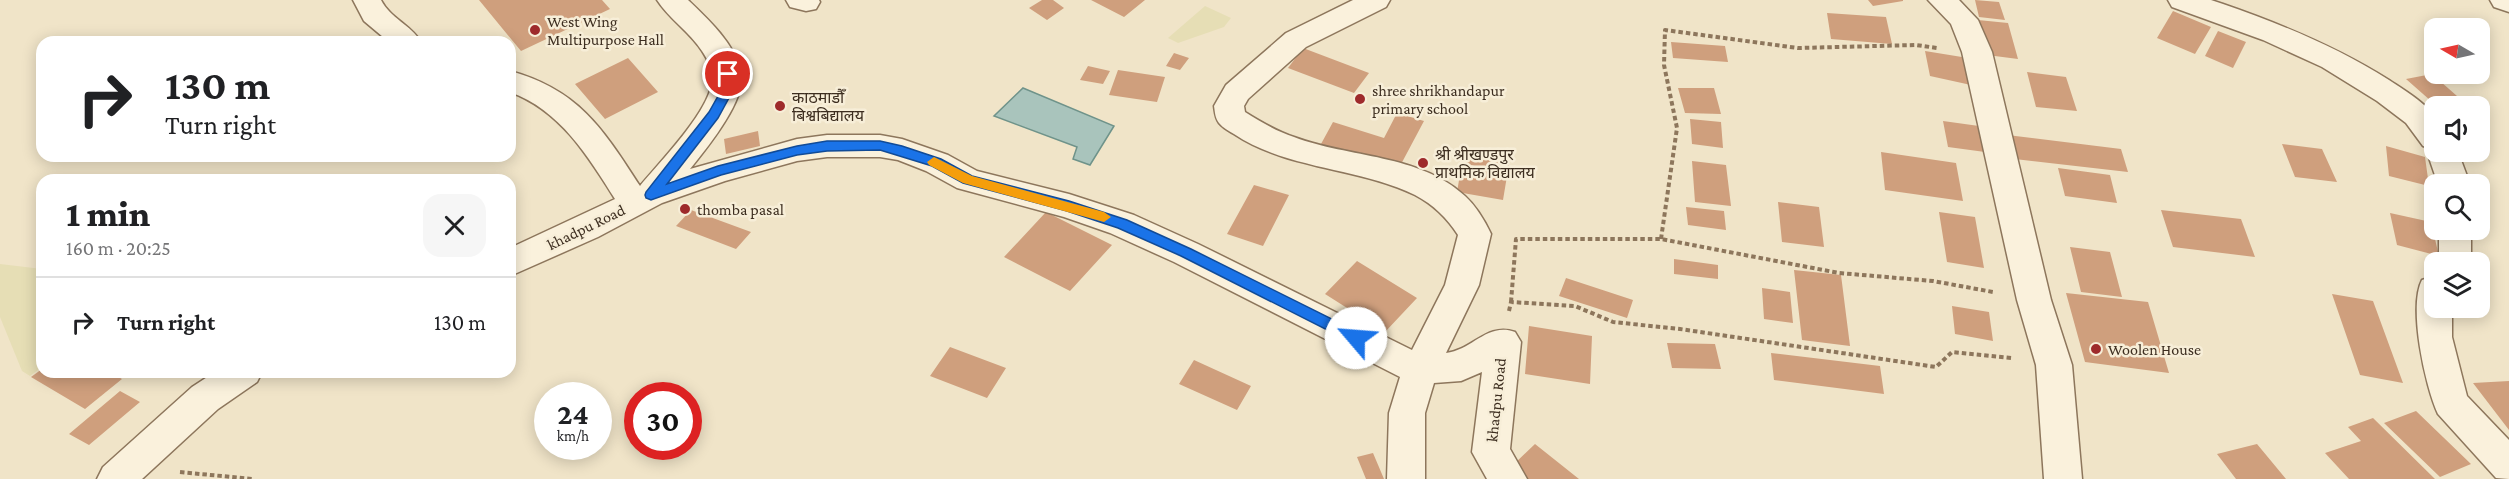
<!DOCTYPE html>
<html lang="en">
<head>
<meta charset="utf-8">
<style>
	body { margin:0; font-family:"Crimson Pro","Noto Sans Devanagari",serif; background:#f6f6f6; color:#202124; height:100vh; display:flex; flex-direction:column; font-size:22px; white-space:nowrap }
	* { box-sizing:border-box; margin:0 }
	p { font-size:20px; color:#757577 }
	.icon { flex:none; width:33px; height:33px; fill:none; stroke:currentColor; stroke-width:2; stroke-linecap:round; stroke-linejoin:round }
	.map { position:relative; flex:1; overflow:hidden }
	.sheet { position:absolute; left:36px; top:174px; width:480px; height:204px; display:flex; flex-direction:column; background:#fff; border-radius:18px; box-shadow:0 3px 15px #0003 }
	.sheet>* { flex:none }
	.banner { position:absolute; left:36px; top:36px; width:480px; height:126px; border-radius:18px; box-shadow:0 3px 15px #0003; background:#fff; color:#202124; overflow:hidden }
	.needle { width:39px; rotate:279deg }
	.controls { position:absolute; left:2424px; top:18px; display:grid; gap:12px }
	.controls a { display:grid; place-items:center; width:66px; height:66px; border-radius:12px; background:#fff; box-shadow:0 3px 15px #0003; font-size:30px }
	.speed { position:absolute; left:534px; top:382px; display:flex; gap:12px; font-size:30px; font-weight:700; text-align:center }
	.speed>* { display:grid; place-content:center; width:78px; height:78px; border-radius:50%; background:#fff; box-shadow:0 3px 15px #0003; line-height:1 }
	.speed small { font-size:15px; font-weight:400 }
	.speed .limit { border:9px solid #d22; background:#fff; color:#111 }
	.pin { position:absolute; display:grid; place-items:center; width:51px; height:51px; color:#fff; margin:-26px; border:3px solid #fff; border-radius:50%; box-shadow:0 2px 6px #0007 }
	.me { position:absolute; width:66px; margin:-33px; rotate:297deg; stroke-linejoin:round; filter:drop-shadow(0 0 4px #0008) }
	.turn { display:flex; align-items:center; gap:21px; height:126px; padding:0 30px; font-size:27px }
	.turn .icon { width:78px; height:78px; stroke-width:2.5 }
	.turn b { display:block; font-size:42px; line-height:51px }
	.round { display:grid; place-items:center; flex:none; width:63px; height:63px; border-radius:18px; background:#f6f6f6 }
	.head { display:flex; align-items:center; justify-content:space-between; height:102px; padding:0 30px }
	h1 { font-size:36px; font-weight:800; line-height:45px }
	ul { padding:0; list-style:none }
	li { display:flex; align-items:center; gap:18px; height:90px; padding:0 30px; border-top:2px solid #e0e0e0 }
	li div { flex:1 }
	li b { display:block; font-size:22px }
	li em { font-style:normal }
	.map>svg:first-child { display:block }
	.farmland { fill:#e6deb5 }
	.water { fill:#a9c4bc; stroke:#6f938a; stroke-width:1.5 }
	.building { fill:#cf9f7d }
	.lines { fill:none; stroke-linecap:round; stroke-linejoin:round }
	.minor-casing { stroke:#8d765c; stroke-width:3 }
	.path { stroke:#8d765c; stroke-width:4; stroke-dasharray:4.5 3; stroke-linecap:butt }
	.minor { fill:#faf1dc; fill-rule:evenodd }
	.route { fill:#1a73e8; stroke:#114b97; stroke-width:1.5 }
	.slow { fill:#f59e0b }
	.poi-dot { fill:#9e2a2b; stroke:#f7eed8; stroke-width:2 }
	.labels { text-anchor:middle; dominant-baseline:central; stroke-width:5; stroke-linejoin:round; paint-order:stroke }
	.poi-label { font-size:16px; fill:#3d2e20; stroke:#f7eed8; text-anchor:start }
	.street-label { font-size:16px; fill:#3d2e20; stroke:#f7eed8 }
</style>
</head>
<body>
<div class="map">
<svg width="2509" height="479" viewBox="0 0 2509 479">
	<rect width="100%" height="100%" fill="#f0e4c8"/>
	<!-- farmland -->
	<path class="farmland" d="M 1205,6 L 1231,18 L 1224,27 L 1178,43 L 1168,38 Z
		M 0,264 L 42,269 L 42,367 L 30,376 L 22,371 L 0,317 Z"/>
	<!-- water -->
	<path class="water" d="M 1023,88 L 1114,126 L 1090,165 L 1073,159 L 1077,147 L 994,116 Z"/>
	<!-- building -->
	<path class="building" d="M 479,0 L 602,0 L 610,9 L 521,51 Z
		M 1042,0 L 1053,0 L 1064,8 L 1047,20 L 1029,8 Z
		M 1091,0 L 1145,0 L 1124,17 Z
		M 1868,0 L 1903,0 L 1903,1 L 1873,6 Z
		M 1975,0 L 1999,2 L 2005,20 L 1979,17 Z
		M 2173,11 L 2211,27 L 2195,54 L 2157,38 Z
		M 1827,13 L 1886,17 L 1892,44 L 1831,39 Z
		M 1978,20 L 2008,23 L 2018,59 L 1987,55 Z
		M 2218,31 L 2246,42 L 2233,68 L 2205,56 Z
		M 1671,42 L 1725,46 L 1728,62 L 1673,58 Z
		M 1303,48 L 1369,73 L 1354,93 L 1288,68 Z
		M 1925,51 L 1968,58 L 1971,85 L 1930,76 Z
		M 1174,53 L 1189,58 L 1180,70 L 1166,66 Z
		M 628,58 L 658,92 L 605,119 L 575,84 Z
		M 1088,66 L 1110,71 L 1103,84 L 1080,80 Z
		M 1118,70 L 1165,77 L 1157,102 L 1109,95 Z
		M 2027,72 L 2066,77 L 2077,111 L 2036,107 Z
		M 2432,74 L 2457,96 L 2431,101 L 2406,79 Z
		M 1678,88 L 1714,88 L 1721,114 L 1685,113 Z
		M 1397,113 L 1424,121 L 1399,168 L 1321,144 L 1333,122 L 1384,138 Z
		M 1690,119 L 1721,122 L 1723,148 L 1692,144 Z
		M 1943,121 L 1979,126 L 1985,152 L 1948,147 Z
		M 758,131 L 760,146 L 726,154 L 724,139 Z
		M 1999,134 L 2121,149 L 2128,172 L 2006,158 Z
		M 2282,144 L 2322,149 L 2337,182 L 2295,177 Z
		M 2386,146 L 2425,157 L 2429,186 L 2389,176 Z
		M 1464,151 L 1510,158 L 1503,200 L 1457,192 Z
		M 1881,152 L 1956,163 L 1963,201 L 1885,190 Z
		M 1692,161 L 1726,165 L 1731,206 L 1695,202 Z
		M 2058,168 L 2110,175 L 2117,203 L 2065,196 Z
		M 1254,185 L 1289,195 L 1263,246 L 1227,234 Z
		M 1778,202 L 1819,207 L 1824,247 L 1782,242 Z
		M 1686,207 L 1724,211 L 1726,230 L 1688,225 Z
		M 691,210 L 751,232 L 736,249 L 676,226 Z
		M 2161,210 L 2241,219 L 2255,257 L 2173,247 Z
		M 1046,212 L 1112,245 L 1070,291 L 1004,257 Z
		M 1939,212 L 1975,217 L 1984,268 L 1947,262 Z
		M 2390,213 L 2431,222 L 2439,256 L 2397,245 Z
		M 2070,247 L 2110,252 L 2122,297 L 2081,292 Z
		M 1674,259 L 1718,265 L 1718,279 L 1674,274 Z
		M 1357,261 L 1417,298 L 1385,332 L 1325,294 Z
		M 1794,270 L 1841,275 L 1850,346 L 1802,340 Z
		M 1566,278 L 1633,300 L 1627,318 L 1559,296 Z
		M 1762,288 L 1790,292 L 1793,323 L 1764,319 Z
		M 2066,293 L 2148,302 L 2169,373 L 2085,362 Z
		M 2332,294 L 2373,301 L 2403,383 L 2360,375 Z
		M 1952,306 L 1989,312 L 1993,341 L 1955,334 Z
		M 1529,326 L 1592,336 L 1590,384 L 1525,374 Z
		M 1667,343 L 1715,344 L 1721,369 L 1672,368 Z
		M 950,347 L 1006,368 L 987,398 L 930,376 Z
		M 1771,353 L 1880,366 L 1884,394 L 1774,380 Z
		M 1194,360 L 1251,386 L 1237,410 L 1179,384 Z
		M 42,369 L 42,372 L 110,372 L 122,379 L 85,409 L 31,377 Z
		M 2509,381 L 2509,430 L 2473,383 Z
		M 120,391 L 140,402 L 89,445 L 69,434 Z
		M 2416,411 L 2471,464 L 2440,477 L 2384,423 Z
		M 2373,418 L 2435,479 L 2349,479 L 2325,453 L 2361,441 L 2348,427 Z
		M 1535,444 L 1579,479 L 1528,479 L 1512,466 Z
		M 2257,444 L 2286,479 L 2236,479 L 2217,454 Z
		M 1373,453 L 1384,479 L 1366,479 L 1357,457 Z"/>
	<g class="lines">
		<defs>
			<path id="minor" d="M 353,0 L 381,0 C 390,18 411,25 421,42 L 389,42 L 364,21 Z
				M 657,0 L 688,0 C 708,19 734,43 741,71 C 748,98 707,148 690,169 L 797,139 L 827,135 L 880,135 L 902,139 L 948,155 L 977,171 L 1069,194 L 1134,215 L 1198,244 L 1412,350 L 1445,285 L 1458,235 C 1447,218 1434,205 1415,195 C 1358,167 1288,170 1234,134 C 1229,131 1223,128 1219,123 C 1215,118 1215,112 1214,106 L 1226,85 L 1286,33 L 1353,0 L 1390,0 L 1386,7 L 1306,47 L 1248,99 L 1244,106 L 1245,112 C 1261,122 1276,131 1294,137 C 1349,158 1420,154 1465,196 C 1476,206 1485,221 1491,234 L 1479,285 L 1446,353 C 1473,350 1487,322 1515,332 L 1521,342 L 1510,449 L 1527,479 L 1487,479 L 1472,452 L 1482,372 L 1461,381 L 1434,383 L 1425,413 L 1425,479 L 1387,479 L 1389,413 L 1400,377 L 1174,262 L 1110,233 L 1064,217 L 957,188 L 926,171 L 898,160 L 880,157 L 827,157 L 797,161 L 725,181 L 662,203 L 598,237 L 510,276 L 510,248 L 615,199 C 588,156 560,110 510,92 L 510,71 C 579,90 603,129 640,186 C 659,163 710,111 712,81 C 713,70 708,60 702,51 C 690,32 669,19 657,0 Z
				M 786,0 L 819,0 L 820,2 L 816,9 L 806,11 L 790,7 Z
				M 1928,0 L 1959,0 L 1978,20 L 1992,52 L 2051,300 L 2072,365 L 2082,479 L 2044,479 L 2036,365 L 2017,300 L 1962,52 L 1951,24 Z
				M 2168,0 L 2211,0 L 2223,4 C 2281,24 2337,47 2389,80 C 2404,90 2421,100 2433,114 L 2434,152 L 2458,152 L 2470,184 L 2438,184 L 2427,152 L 2430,148 L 2423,146 L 2406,123 L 2377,101 L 2322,67 L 2263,40 L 2172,7 Z
				M 2490,0 L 2509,0 L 2509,12 L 2494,7 Z
				M 2439,230 L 2471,230 L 2471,262 L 2439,262 Z
				M 2434,276 L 2434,308 L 2452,308 L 2452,337 L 2467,396 L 2509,440 L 2509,479 L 2496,478 L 2438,414 C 2425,386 2408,307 2422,280 Z
				M 215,372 L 262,372 L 257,382 L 218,409 L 142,479 L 97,479 L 103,467 L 192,387 Z"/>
		</defs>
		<!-- minor casing -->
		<use href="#minor" class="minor-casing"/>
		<!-- path -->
		<path class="path" d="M 1661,239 L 1677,128 L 1664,65 L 1665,30 L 1798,48 L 1916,45 L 1937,48
			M 1511,302 L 1516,239 L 1661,239 L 1839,273 L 1933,281 L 1993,292
			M 1509,311 L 1511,302 L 1575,306 L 1613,322 L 1680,329 L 1936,367 L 1952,352 L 2012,358
			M 180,472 L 252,479"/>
		<!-- minor -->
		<use href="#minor" class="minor"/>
	</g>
	<!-- route -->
	<path class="route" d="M 728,70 L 734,74 L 730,96 L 718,118 L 667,184 L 718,166 L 797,146 L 827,141 L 880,141 L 902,146 L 941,159 L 972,176 L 1069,201 L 1127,220 L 1191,249 L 1362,334 L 1364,338 L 1362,342 L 1351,342 L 1181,256 L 1118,228 L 1067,211 L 963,183 L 932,166 L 880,150 L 827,151 L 797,155 L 721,175 L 651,200 L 646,198 L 645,195 L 646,192 L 709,112 L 718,96 L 722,74 Z"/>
	<!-- slow -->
	<path class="slow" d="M 934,157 L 972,176 L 1104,212 L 1111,217 L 1104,222 L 963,183 L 929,165 L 927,162 Z"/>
	<!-- markers -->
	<g class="poi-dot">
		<circle cx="535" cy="30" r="6"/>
		<circle cx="1360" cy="99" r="6"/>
		<circle cx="780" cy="106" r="6"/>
		<circle cx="1423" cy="163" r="6"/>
		<circle cx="685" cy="209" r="6"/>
		<circle cx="2096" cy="349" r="6"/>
	</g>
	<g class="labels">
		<!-- poi labels -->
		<g class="poi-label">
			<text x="547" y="21">West Wing<tspan x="547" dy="18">Multipurpose Hall</tspan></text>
			<text x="1372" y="90">shree shrikhandapur<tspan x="1372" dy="18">primary school</tspan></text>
			<text x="792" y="97">काठमाडौँ<tspan x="792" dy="18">बिश्वबिद्यालय</tspan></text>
			<text x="1435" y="154">श्री श्रीखण्डपुर<tspan x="1435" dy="18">प्राथमिक विद्यालय</tspan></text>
			<text x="697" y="209">thomba pasal</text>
			<text x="2108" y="349">Woolen House</text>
		</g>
		<!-- street labels -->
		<g class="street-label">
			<text transform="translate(586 227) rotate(-26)">khadpu Road</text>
			<text transform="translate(1496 400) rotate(-84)">khadpu Road</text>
		</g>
	</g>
</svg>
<div class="controls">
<a><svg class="needle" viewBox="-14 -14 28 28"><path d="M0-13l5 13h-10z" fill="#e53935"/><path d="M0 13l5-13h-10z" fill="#757577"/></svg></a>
<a><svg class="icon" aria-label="sound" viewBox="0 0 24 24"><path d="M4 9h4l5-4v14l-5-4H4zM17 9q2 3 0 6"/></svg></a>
<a><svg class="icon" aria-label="search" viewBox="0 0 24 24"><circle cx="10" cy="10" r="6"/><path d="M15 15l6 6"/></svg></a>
<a><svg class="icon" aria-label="layers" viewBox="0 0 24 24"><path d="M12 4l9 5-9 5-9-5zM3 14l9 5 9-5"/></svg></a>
</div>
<div class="speed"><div>24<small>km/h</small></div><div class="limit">30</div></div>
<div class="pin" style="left:728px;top:74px;background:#d93025"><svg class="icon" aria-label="arrive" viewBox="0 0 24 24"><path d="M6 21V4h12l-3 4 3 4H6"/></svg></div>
<svg class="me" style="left:1356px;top:338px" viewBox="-20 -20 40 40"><circle r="19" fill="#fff"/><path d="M0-13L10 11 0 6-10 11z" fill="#1a73e8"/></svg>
<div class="banner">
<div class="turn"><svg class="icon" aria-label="right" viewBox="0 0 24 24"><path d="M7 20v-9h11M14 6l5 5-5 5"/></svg><div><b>130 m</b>Turn right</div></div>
</div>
<section class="sheet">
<div class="head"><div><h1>1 min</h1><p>160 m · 20:25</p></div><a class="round"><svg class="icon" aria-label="close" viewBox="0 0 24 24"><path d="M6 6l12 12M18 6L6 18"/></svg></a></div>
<ul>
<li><svg class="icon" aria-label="right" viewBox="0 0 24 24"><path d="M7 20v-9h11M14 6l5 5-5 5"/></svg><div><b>Turn right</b></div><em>130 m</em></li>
</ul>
</section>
</div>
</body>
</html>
